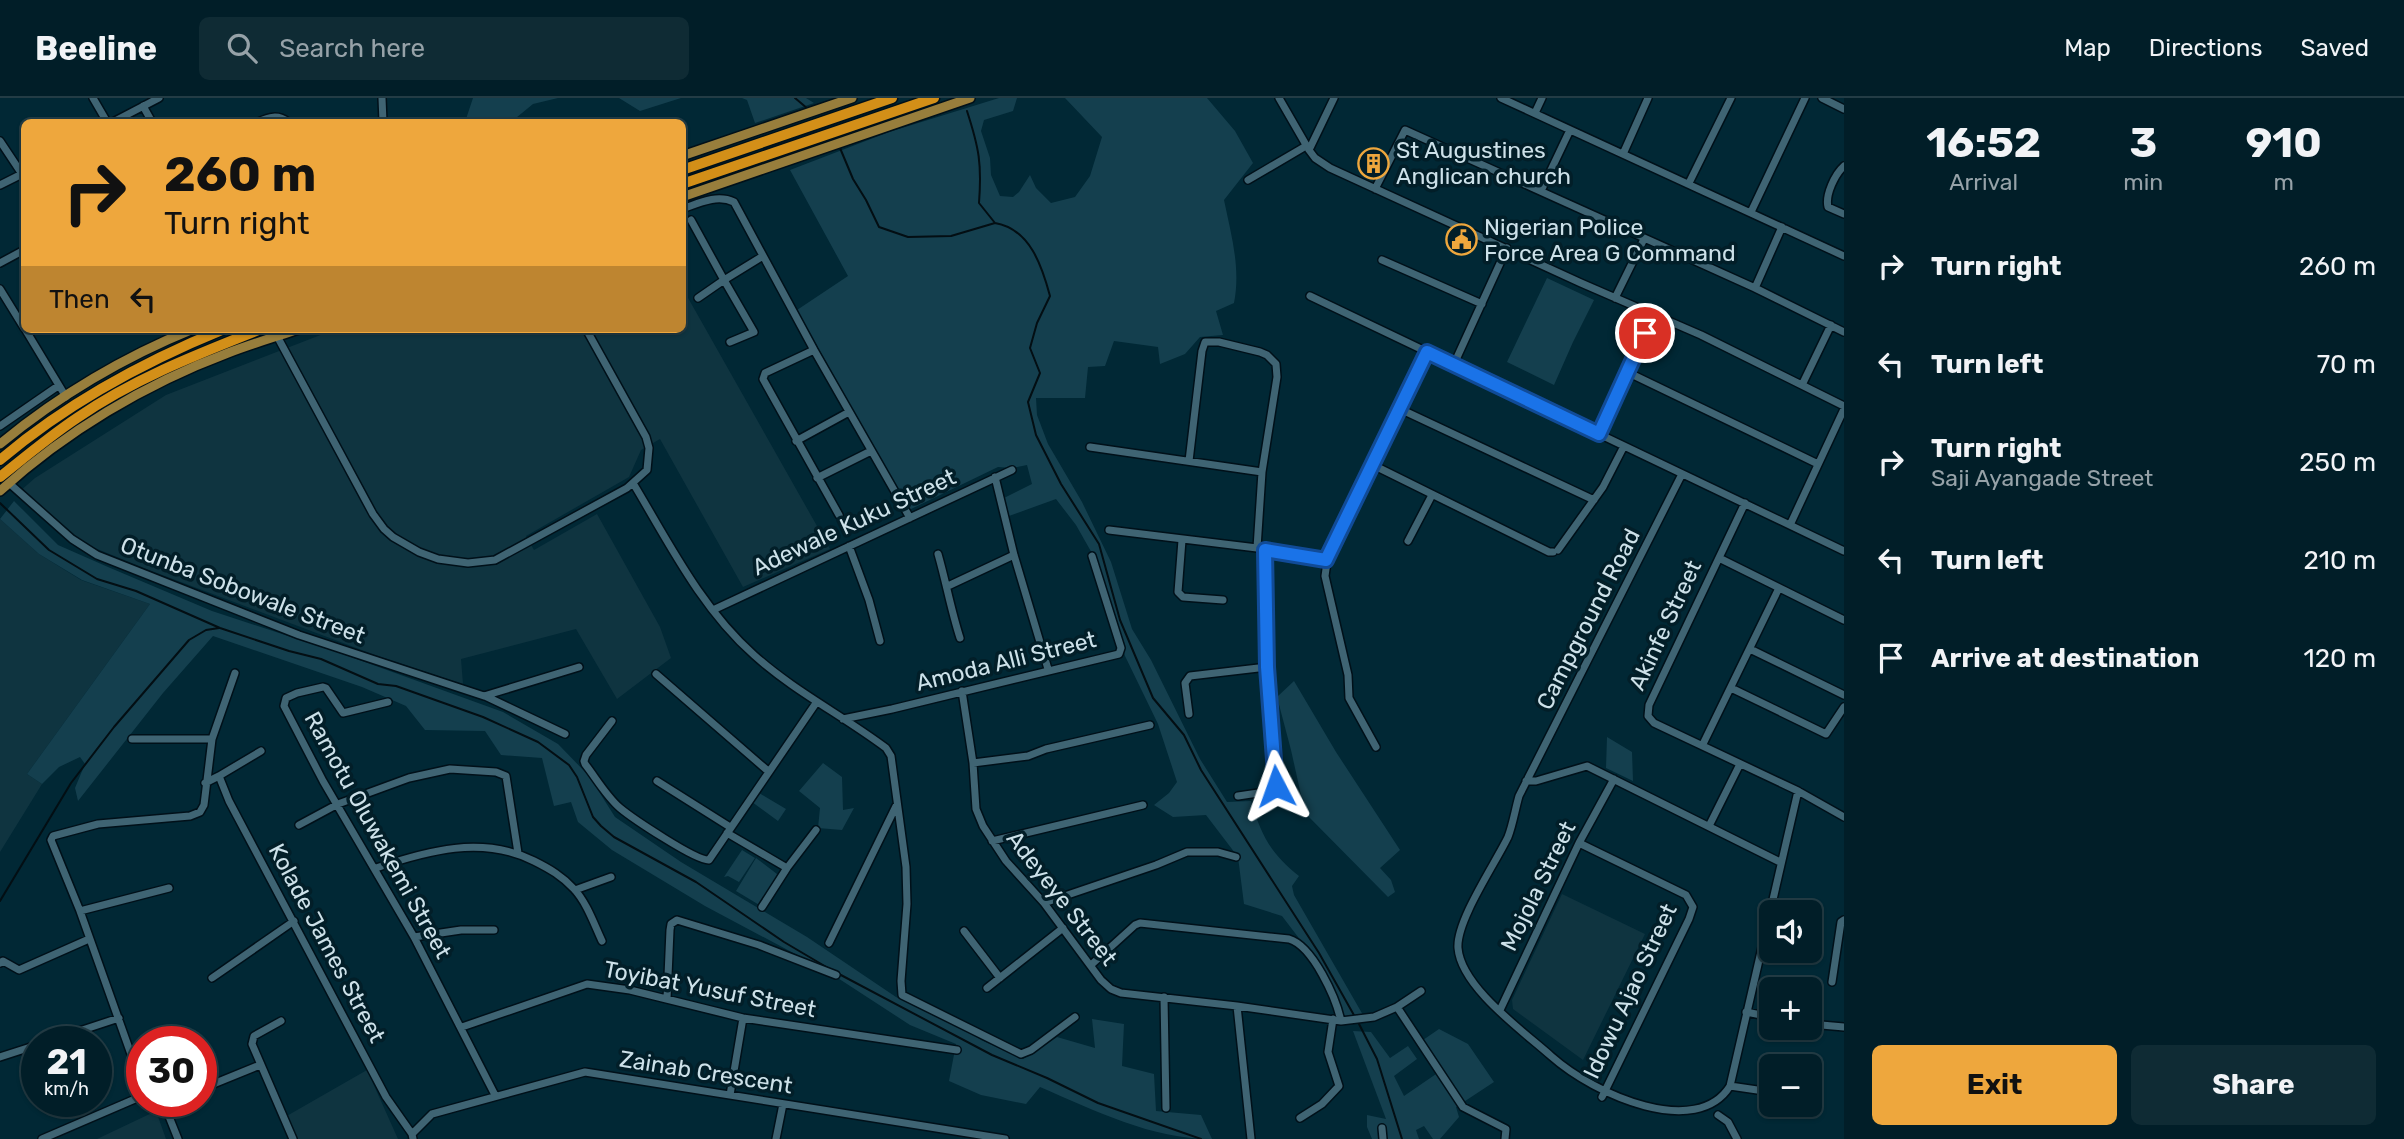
<!DOCTYPE html>
<html lang="en">
<head>
<meta charset="utf-8">
<style>
	body { margin:0; font-family:Rubik,sans-serif; background:#0f2b34; color:#f1f3f6; height:100vh; display:flex; flex-direction:column; font-size:26px; white-space:nowrap }
	* { box-sizing:border-box; margin:0 }
	p { font-size:23px; color:#96a2a8 }
	.icon { flex:none; width:38px; height:38px; fill:none; stroke:currentColor; stroke-width:2; stroke-linecap:round; stroke-linejoin:round }
	.map { position:relative; flex:1; overflow:hidden }
	.side { display:flex; flex-direction:column; background:#011e28; width:560px }
	.side>* { flex:none }
	.top-card { position:absolute; left:21px; top:21px; width:665px; height:214px; border-radius:10px; box-shadow:0 2px 5px #0004,0 0 0 2px #233c45; background:#eea73d; color:#111; overflow:hidden }
	.fabs { position:absolute; left:1759px; top:802px; display:grid; gap:14px }
	.fabs a { display:grid; place-items:center; width:63px; height:63px; border-radius:10px; background:#011e28; box-shadow:0 2px 5px #0004,0 0 0 2px #233c45; font-size:35px }
	.speed { position:absolute; left:21px; top:928px; display:flex; gap:14px; font-size:35px; font-weight:700; text-align:center }
	.speed>* { display:grid; place-content:center; width:91px; height:91px; border-radius:50%; background:#011e28; box-shadow:0 2px 5px #0004,0 0 0 2px #233c45; line-height:1 }
	.speed small { font-size:18px; font-weight:400 }
	.speed .limit { border:10px solid #d22; background:#fff; color:#111 }
	.pin { position:absolute; display:grid; place-items:center; width:60px; height:60px; color:#fff; margin:-30px; border:4px solid #fff; border-radius:50%; box-shadow:0 2px 7px #0007 }
	.me { position:absolute; width:77px; margin:-38px; rotate:356deg; stroke-linejoin:round; filter:drop-shadow(0 0 5px #0008) }
	.turn { display:flex; align-items:center; gap:24px; height:147px; padding:0 28px; font-size:32px }
	.turn .icon { width:91px; height:91px; stroke-width:2.5 }
	.turn b { display:block; font-size:49px; line-height:60px }
	.then { display:flex; align-items:center; height:66px; padding:0 28px; background:#0003; gap:14px; font-size:26px }
	.eta { display:flex; justify-content:space-evenly; align-items:center; height:119px; text-align:center }
	.eta b { font-size:42px; font-weight:700; line-height:49px }
	.button { display:flex; gap:14px; margin-top:auto; padding:14px 28px }
	.button a { flex:1; height:80px; border-radius:10px; background:#eea73d; color:#111; font-size:28px; font-weight:700; line-height:80px; text-align:center }
	.button a+a { background:#0f2b34; color:#f1f3f6 }
	ul { padding:0; list-style:none }
	li { display:flex; align-items:center; gap:21px; height:98px; padding:0 28px }
	li div { flex:1 }
	li b { display:block; font-size:26px }
	li em { font-style:normal }
	header { display:flex; align-items:center; gap:42px; box-sizing:border-box; height:98px; padding:0 35px; background:#011e28; border-bottom:2px solid #233c45 }
	header strong { font-size:33px }
	nav { display:flex; gap:38px; margin-inline-start:auto; font-size:24px }
	.search { width:490px; height:63px; background:#0f2b34; display:flex; align-items:center; gap:18px; box-sizing:border-box; padding:0 24px; border-radius:10px; color:#96a2a8; font-size:26px }
	main { display:flex; flex:1; min-height:0 }
	.map>svg:first-child { display:block }
	.built { fill:#0f3440 }
	.green { fill:#143f4e }
	.lines { fill:none; stroke-linecap:round; stroke-linejoin:round }
	.stream { stroke:#030e13; stroke-width:2 }
	.minor-casing { stroke:#001019; stroke-width:10 }
	.major-casing { stroke:#001019; stroke-width:12 }
	.highway-casing { stroke:#001019; stroke-width:13 }
	.minor { stroke:#3f6473; stroke-width:7 }
	.major { stroke:#987e3c; stroke-width:9 }
	.highway { stroke:#d38f18; stroke-width:10 }
	.route-casing { stroke:#114b97; stroke-width:18 }
	.route { stroke:#1a73e8; stroke-width:12 }
	.labels { text-anchor:middle; dominant-baseline:central; stroke-width:7; stroke-linejoin:round; paint-order:stroke }
	.poi-label { font-size:23px; fill:#cde1e9; stroke:#021e28; text-anchor:start }
	.street-label { font-size:23px; fill:#cde1e9; stroke:#021e28 }
</style>
</head>
<body>
<header>
<strong>Beeline</strong>
<div class="search"><svg class="icon" aria-label="search" viewBox="0 0 24 24"><circle cx="10" cy="10" r="6"/><path d="M15 15l6 6"/></svg>Search here</div>
<nav><a>Map</a><a>Directions</a><a>Saved</a></nav>
</header>
<main>
<div class="map">
<svg width="1844" height="1041" viewBox="0 0 1844 1041">
	<rect width="100%" height="100%" fill="#012835"/>
	<!-- built -->
	<path class="built" d="M 683,191 L 830,451 L 743,489 L 660,341 L 641,352 L 629,379 L 526,438 L 534,452 L 597,416 L 660,529 L 671,560 L 617,601 L 576,531 L 461,561 L 463,586 L 375,557 L 149,472 L 75,442 L 19,394 L 35,380 L 166,297 L 336,231 L 682,231 Z
		M 0,421 L 39,456 L 81,482 L 150,506 L 27,676 L 42,686 L 0,754 Z
		M 1562,796 L 1645,836 L 1583,962 L 1513,911 L 1512,902 Z
		M 367,972 L 398,1041 L 295,1041 L 285,1019 Z
		M 156,1013 L 166,1041 L 97,1041 Z"/>
	<!-- green -->
	<path class="green" d="M 473,0 L 558,0 L 533,6 L 511,24 L 465,24 Z
		M 619,0 L 681,0 L 640,13 Z
		M 742,0 L 806,0 L 814,5 L 755,25 L 747,2 Z
		M 999,0 L 1017,0 L 1013,13 L 984,22 L 981,33 L 990,60 L 991,77 L 1000,98 L 1013,99 L 1019,94 L 1030,77 L 1036,90 L 1051,105 L 1075,99 L 1090,78 L 1102,39 L 1065,0 L 1207,0 L 1235,33 L 1253,65 L 1224,102 C 1231,136 1241,170 1234,205 L 1216,213 L 1223,237 L 1200,239 L 1185,256 L 1160,266 L 1158,249 L 1114,243 L 1105,268 L 1088,269 L 1085,300 L 1036,300 L 1037,317 L 1048,346 L 1082,404 L 1111,464 L 1132,531 L 1151,562 L 1200,661 L 1227,704 L 1251,703 C 1261,737 1271,756 1299,778 L 1292,788 L 1294,797 L 1363,917 L 1358,920 L 1344,919 L 1336,896 L 1311,856 L 1282,818 L 1244,806 L 1238,759 L 1206,717 L 1173,719 L 1154,707 L 1169,695 L 1177,684 L 1158,626 L 1125,558 L 1093,457 L 1076,427 L 1056,401 L 1009,418 L 1002,401 L 1032,386 L 1027,367 L 1012,370 L 998,369 L 909,412 L 797,212 L 848,178 L 790,72 L 889,34 Z
		M 1547,180 L 1594,202 L 1573,244 L 1554,287 L 1507,264 Z
		M 14,403 L 58,447 L 108,469 L 212,513 L 340,555 L 503,614 L 558,646 L 589,678 L 615,719 L 681,764 L 807,839 L 896,899 L 960,927 L 981,942 L 1023,961 L 1057,939 L 1095,950 L 1092,921 L 1124,926 L 1122,968 L 1154,976 L 1156,1013 L 1201,1017 L 1212,1041 C 1151,1041 1096,1013 1040,989 L 1026,1006 L 981,997 L 949,983 L 956,946 L 910,927 L 827,873 L 705,808 L 612,752 L 578,724 L 571,704 L 554,708 L 542,660 L 501,657 L 485,633 L 425,632 L 406,608 L 362,589 L 213,538 L 163,595 L 78,703 L 75,690 L 85,666 L 80,659 L 59,669 L 42,686 L 27,676 L 150,506 L 82,482 L 39,456 L 0,421 Z
		M 1294,583 L 1336,654 L 1400,752 L 1380,770 L 1391,782 L 1395,794 L 1388,799 L 1305,715 L 1291,652 L 1277,599 Z
		M 1607,639 L 1632,654 L 1633,683 L 1606,670 Z
		M 823,665 L 842,679 L 843,712 L 854,710 L 842,732 L 818,730 L 820,710 L 799,693 Z
		M 759,695 L 786,711 L 778,723 L 752,704 Z
		M 742,752 L 755,760 L 739,784 L 728,778 L 724,779 Z
		M 756,760 L 777,776 L 776,784 L 761,808 L 736,793 Z
		M 1439,931 L 1468,946 L 1494,984 L 1456,1009 L 1459,1019 L 1440,1041 L 1433,1041 L 1424,1028 L 1416,1032 L 1419,1041 L 1372,1041 L 1367,1029 L 1367,1017 L 1386,1021 L 1353,933 L 1371,934 L 1390,960 L 1408,948 L 1417,961 L 1394,978 L 1404,998 L 1439,974 L 1423,942 Z"/>
	<g class="lines">
		<!-- stream -->
		<path class="stream" d="M 795,0 L 808,11
			M 967,13 C 979,50 982,66 979,105 L 995,125 C 1030,131 1042,168 1050,198 L 1037,225 L 1030,250 L 1040,275 L 1028,304 L 1036,337 L 1061,386 L 1099,446 L 1120,522 L 1153,600 L 1184,637 L 1201,672 L 1319,855 L 1355,919
			M 840,50 L 853,81 L 866,102 L 879,129 L 908,139 L 951,138 L 995,125
			M 0,405 L 49,452 L 97,481 L 136,493 L 220,530 L 289,553 L 321,561 L 378,586 L 396,588 L 483,619 L 538,644 L 569,667 L 577,679 L 593,719 L 601,728 L 614,739 L 696,784 L 784,844 L 828,870
			M 0,803 L 71,685 L 114,629 L 189,542 L 206,532 L 219,530
			M 839,876 L 992,957 L 1047,980 L 1098,1005 L 1201,1041
			M 1358,924 L 1377,961 L 1402,1041"/>
		<defs>
			<path id="minor" d="M 93,0 L 107,24
				M 382,0 L 383,24
				M 1279,0 L 1309,52 L 1315,60 L 1330,70 L 1581,185 L 1701,237 L 1844,308
				M 1501,0 L 1844,158
				M 1822,0 L 1844,11
				M 143,8 L 152,24
				M 1535,15 L 1542,0
				M 113,24 L 159,0
				M 258,24 C 269,19 278,16 288,24
				M 0,43 L 22,76
				M 1309,52 L 1334,0
				M 1623,56 L 1648,0
				M 1844,68 C 1835,76 1825,97 1828,109 L 1844,116
				M 1248,82 L 1306,48
				M 1689,85 L 1731,0
				M 0,87 L 24,75
				M 1375,91 L 1405,32 L 1755,190 L 1844,234
				M 1541,93 L 1570,32
				M 682,111 C 699,105 717,96 734,104 L 814,252 L 910,420
				M 1751,114 L 1805,0
				M 691,122 L 724,182 L 698,200
				M 1382,162 L 1482,206
				M 0,165 L 24,152
				M 1755,190 L 1782,129
				M 0,191 L 24,230
				M 1310,198 L 1844,453
				M 1615,200 L 1644,141
				M 25,231 L 66,299
				M 277,238 L 373,416 L 384,431 L 393,439 L 419,454 L 438,461 L 468,465 L 495,462 L 627,390 L 647,372 L 649,350 L 646,339 L 586,231
				M 730,244 L 754,234 L 724,182 L 763,158
				M 814,252 L 765,275 L 763,281 L 839,417
				M 1454,266 L 1507,150
				M 1627,274 L 1818,366
				M 1802,287 L 1831,227
				M 1400,311 L 1594,402
				M 0,328 L 58,288
				M 1599,336 L 1654,216
				M 796,343 L 849,314
				M 1090,349 L 1262,374
				M 1189,363 L 1202,253 L 1205,244 L 1219,244 L 1260,254 L 1267,257 L 1276,266 L 1277,279 L 1262,374 L 1257,450
				M 1373,367 L 1549,454 L 1553,454
				M 1682,376 L 1519,698 C 1515,712 1513,726 1508,739 C 1495,766 1456,823 1458,850 C 1461,889 1523,933 1551,958 C 1596,998 1697,1041 1730,988 L 1798,693
				M 995,379 L 1014,457 L 1048,571
				M 817,380 L 871,353
				M 9,385 L 72,441 L 97,457 L 299,537 L 484,598 L 579,569
				M 633,385 C 669,445 701,510 754,557 C 794,593 842,617 886,650 L 891,658 L 906,769 L 907,806 L 901,883 L 902,897 L 1021,956 L 1031,952 L 1075,919
				M 1745,405 L 1649,607 L 1648,618 L 1654,625 L 1798,693 L 1844,719
				M 1790,427 L 1844,311
				M 1109,432 L 1257,450 L 1326,462
				M 1182,442 L 1178,494 L 1183,499 L 1223,502
				M 1408,443 L 1432,397
				M 849,448 L 869,502 L 880,543
				M 1558,452 L 1603,389 L 1624,348
				M 938,456 C 946,484 951,512 960,540
				M 1719,460 L 1844,522
				M 948,488 L 1014,457
				M 713,512 L 1012,372
				M 1750,551 L 1844,597
				M 656,576 L 768,673
				M 1731,590 L 1826,636 L 1844,609
				M 962,593 L 973,665 L 976,711 L 983,728 L 1006,763 L 1044,805 L 1101,882 L 1111,891 L 1121,895 L 1237,908 L 1341,923 L 1374,919 L 1397,909 L 1421,893
				M 485,598 L 565,636
				M 388,604 L 343,615 L 326,590 L 323,589 L 297,595 L 286,600 L 284,608 L 323,683 L 414,839 L 495,997
				M 1189,616 L 1185,585 L 1190,578 L 1267,569
				M 843,621 L 892,611 L 1119,556 L 1121,550 L 1092,458
				M 612,623 L 586,657 L 584,663 L 585,666 C 596,680 606,698 620,710 C 632,720 696,763 709,762 L 816,605
				M 132,641 L 212,641
				M 1703,646 L 1779,490
				M 1376,649 L 1349,600 L 1348,577 L 1325,478 L 1328,457 L 1427,254
				M 973,665 L 1028,658 L 1046,651 L 1150,627
				M 219,678 L 261,653
				M 657,683 L 730,729
				M 1526,683 L 1536,683 L 1587,668 L 1780,764
				M 205,685 L 219,678 L 229,703 L 386,999 L 412,1036 L 413,1041
				M 1238,698 L 1272,693 L 1276,688 L 1267,569 L 1265,451
				M 299,727 L 338,706 L 409,680 L 450,671 L 496,674 L 506,678 L 518,755
				M 1709,728 L 1740,666
				M 727,735 L 787,770
				M 992,743 L 1143,707
				M 1579,745 L 1686,797 L 1693,809 L 1689,821 L 1602,999
				M 376,770 C 427,753 482,737 534,763 C 550,771 562,778 574,791 C 587,805 594,826 602,843
				M 575,792 L 611,779
				M 1044,805 L 1156,767 L 1187,754 L 1218,754 L 1236,759
				M 762,809 L 787,770 L 816,732
				M 80,813 L 169,790
				M 964,833 L 1000,880
				M 414,839 L 461,832 L 494,832
				M 829,845 L 896,708
				M 0,865 L 3,863 L 19,872 L 89,841
				M 1091,867 L 1135,827 L 1140,825 L 1289,841 C 1313,848 1336,900 1341,923
				M 212,880 L 294,823
				M 1832,884 L 1841,824 L 1844,822
				M 987,890 L 1063,830
				M 1164,899 L 1166,1010
				M 667,901 L 670,832 L 671,826 L 677,822 L 759,847 L 836,877
				M 1237,908 L 1251,1041
				M 1397,909 L 1463,1009 L 1506,1031 L 1505,1041
				M 1500,912 L 1579,745 L 1614,681
				M 1746,914 L 1771,919
				M 281,923 L 254,938 L 252,946 L 293,1041
				M 1810,926 L 1844,929
				M 462,929 L 587,886 L 630,892 L 743,920 L 957,952
				M 49,943 L 119,920
				M 0,959 L 37,947
				M 1801,968 L 1801,965
				M 142,987 L 80,813 L 51,742 L 53,738 L 98,726 L 190,718 L 200,714 L 204,707 L 212,641 L 235,575
				M 1730,988 L 1771,994
				M 201,991 L 260,967
				M 730,997 L 743,920
				M 155,1003 L 164,1006 L 178,1041
				M 1718,1017 L 1728,1024 L 1737,1041
				M 1300,1020 L 1322,1006 L 1339,988 L 1328,954 L 1333,921
				M 1382,1030 L 1383,1041
				M 412,1036 L 432,1016 L 585,974 L 1005,1041
				M 42,1041 L 142,998
				M 776,1041 L 783,1006"/>
			<path id="major" d="M 682,58 L 852,0
				M 682,99 L 970,0
				M 0,346 C 57,299 124,259 193,231
				M 0,393 C 65,334 145,286 228,255 C 251,246 275,239 299,231"/>
			<path id="highway" d="M 682,72 L 892,0
				M 682,86 L 934,0
				M 0,362 C 67,305 143,264 224,231
				M 0,379 C 25,359 50,338 77,320 C 133,281 198,256 261,231"/>
		</defs>
		<!-- minor casing -->
		<use href="#minor" class="minor-casing"/>
		<!-- major casing -->
		<use href="#major" class="major-casing"/>
		<!-- highway casing -->
		<use href="#highway" class="highway-casing"/>
		<!-- minor -->
		<use href="#minor" class="minor"/>
		<!-- major -->
		<use href="#major" class="major"/>
		<!-- highway -->
		<use href="#highway" class="highway"/>
	</g>
	<g class="lines">
		<defs>
			<path id="route" d="M 1276,688 L 1267,569 L 1265,452 L 1326,462 L 1427,254 L 1599,336 L 1645,235"/>
		</defs>
		<!-- route casing -->
		<use href="#route" class="route-casing"/>
		<!-- route -->
		<use href="#route" class="route"/>
	</g>
	<!-- icons -->
	<defs>
		<symbol id="building-ring" viewBox="-11 -11 22 22"><circle r="9.5" fill="#021e28" stroke="#eea73d" stroke-width="1.5"/><path d="M-4-6H4V6H1V3H-1V6H-4ZM-2.5-4.3h1.7v1.8h-1.7ZM.8-4.3h1.7v1.8H.8ZM-2.5-1h1.7V.8h-1.7ZM.8-1h1.7V.8H.8Z" fill="#eea73d"/></symbol>
		<symbol id="civic-ring" viewBox="-11 -11 22 22"><circle r="9.5" fill="#021e28" stroke="#eea73d" stroke-width="1.5"/><path d="M-.6-6.5H3V-4.5H.6V-3L4-1V1h2V6H-6V1h2V-1L-.6-3ZM-1.2 2.5V6h2.4V2.5Z" fill="#eea73d"/></symbol>
	</defs>
	<g fill-rule="evenodd">
		<use href="#building-ring" x="1356" y="48" width="35" height="35"/>
		<use href="#civic-ring" x="1444" y="124" width="35" height="35"/>
	</g>
	<g class="labels">
		<!-- poi labels -->
		<g class="poi-label">
			<text x="1396" y="52">St Augustines<tspan x="1396" dy="26">Anglican church</tspan></text>
			<text x="1484" y="129">Nigerian Police<tspan x="1484" dy="26">Force Area G Command</tspan></text>
		</g>
		<!-- street labels -->
		<g class="street-label">
			<text transform="translate(854 424) rotate(-25)">Adewale Kuku Street</text>
			<text transform="translate(243 492) rotate(21)">Otunba Sobowale Street</text>
			<text transform="translate(1588 521) rotate(-63)">Campground Road</text>
			<text transform="translate(1665 527) rotate(-65)">Akinfe Street</text>
			<text transform="translate(1006 563) rotate(-14)">Amoda Alli Street</text>
			<text transform="translate(378 737) rotate(61)">Ramotu Oluwakemi Street</text>
			<text transform="translate(1538 788) rotate(-64)">Mojola Street</text>
			<text transform="translate(1062 800) rotate(52)">Adeyeye Street</text>
			<text transform="translate(327 845) rotate(62)">Kolade James Street</text>
			<text transform="translate(710 891) rotate(11)">Toyibat Yusuf Street</text>
			<text transform="translate(1630 893) rotate(-65)">Idowu Ajao Street</text>
			<text transform="translate(706 974) rotate(9)">Zainab Crescent</text>
		</g>
	</g>
</svg>
<div class="fabs">
<a><svg class="icon" aria-label="sound" viewBox="0 0 24 24"><path d="M4 9h4l5-4v14l-5-4H4zM17 9q2 3 0 6"/></svg></a>
<a>+</a>
<a>−</a>
</div>
<div class="speed"><div>21<small>km/h</small></div><div class="limit">30</div></div>
<div class="pin" style="left:1645px;top:235px;background:#d93025"><svg class="icon" aria-label="arrive" viewBox="0 0 24 24"><path d="M6 21V4h12l-3 4 3 4H6"/></svg></div>
<svg class="me" style="left:1276px;top:688px" viewBox="-20 -20 40 40"><path d="M0-17L14 15 0 8-14 15z" fill="#1a73e8" stroke="#fff" stroke-width="4"/></svg>
<div class="top-card">
<div class="turn"><svg class="icon" aria-label="right" viewBox="0 0 24 24"><path d="M7 20v-9h11M14 6l5 5-5 5"/></svg><div><b>260 m</b>Turn right</div></div>
<div class="then">Then<svg class="icon" aria-label="left" viewBox="0 0 24 24"><path d="M17 20v-9H6M10 6l-5 5 5 5"/></svg></div>
</div>
</div>
<section class="side">
<div class="eta">
<div><b>16:52</b><p>Arrival</p></div>
<div><b>3</b><p>min</p></div>
<div><b>910</b><p>m</p></div>
</div>
<ul>
<li><svg class="icon" aria-label="right" viewBox="0 0 24 24"><path d="M7 20v-9h11M14 6l5 5-5 5"/></svg><div><b>Turn right</b></div><em>260 m</em></li>
<li><svg class="icon" aria-label="left" viewBox="0 0 24 24"><path d="M17 20v-9H6M10 6l-5 5 5 5"/></svg><div><b>Turn left</b></div><em>70 m</em></li>
<li><svg class="icon" aria-label="right" viewBox="0 0 24 24"><path d="M7 20v-9h11M14 6l5 5-5 5"/></svg><div><b>Turn right</b><p>Saji Ayangade Street</p></div><em>250 m</em></li>
<li><svg class="icon" aria-label="left" viewBox="0 0 24 24"><path d="M17 20v-9H6M10 6l-5 5 5 5"/></svg><div><b>Turn left</b></div><em>210 m</em></li>
<li><svg class="icon" aria-label="arrive" viewBox="0 0 24 24"><path d="M6 21V4h12l-3 4 3 4H6"/></svg><div><b>Arrive at destination</b></div><em>120 m</em></li>
</ul>
<div class="button"><a>Exit</a><a>Share</a></div>
</section>
</main>
</body>
</html>
